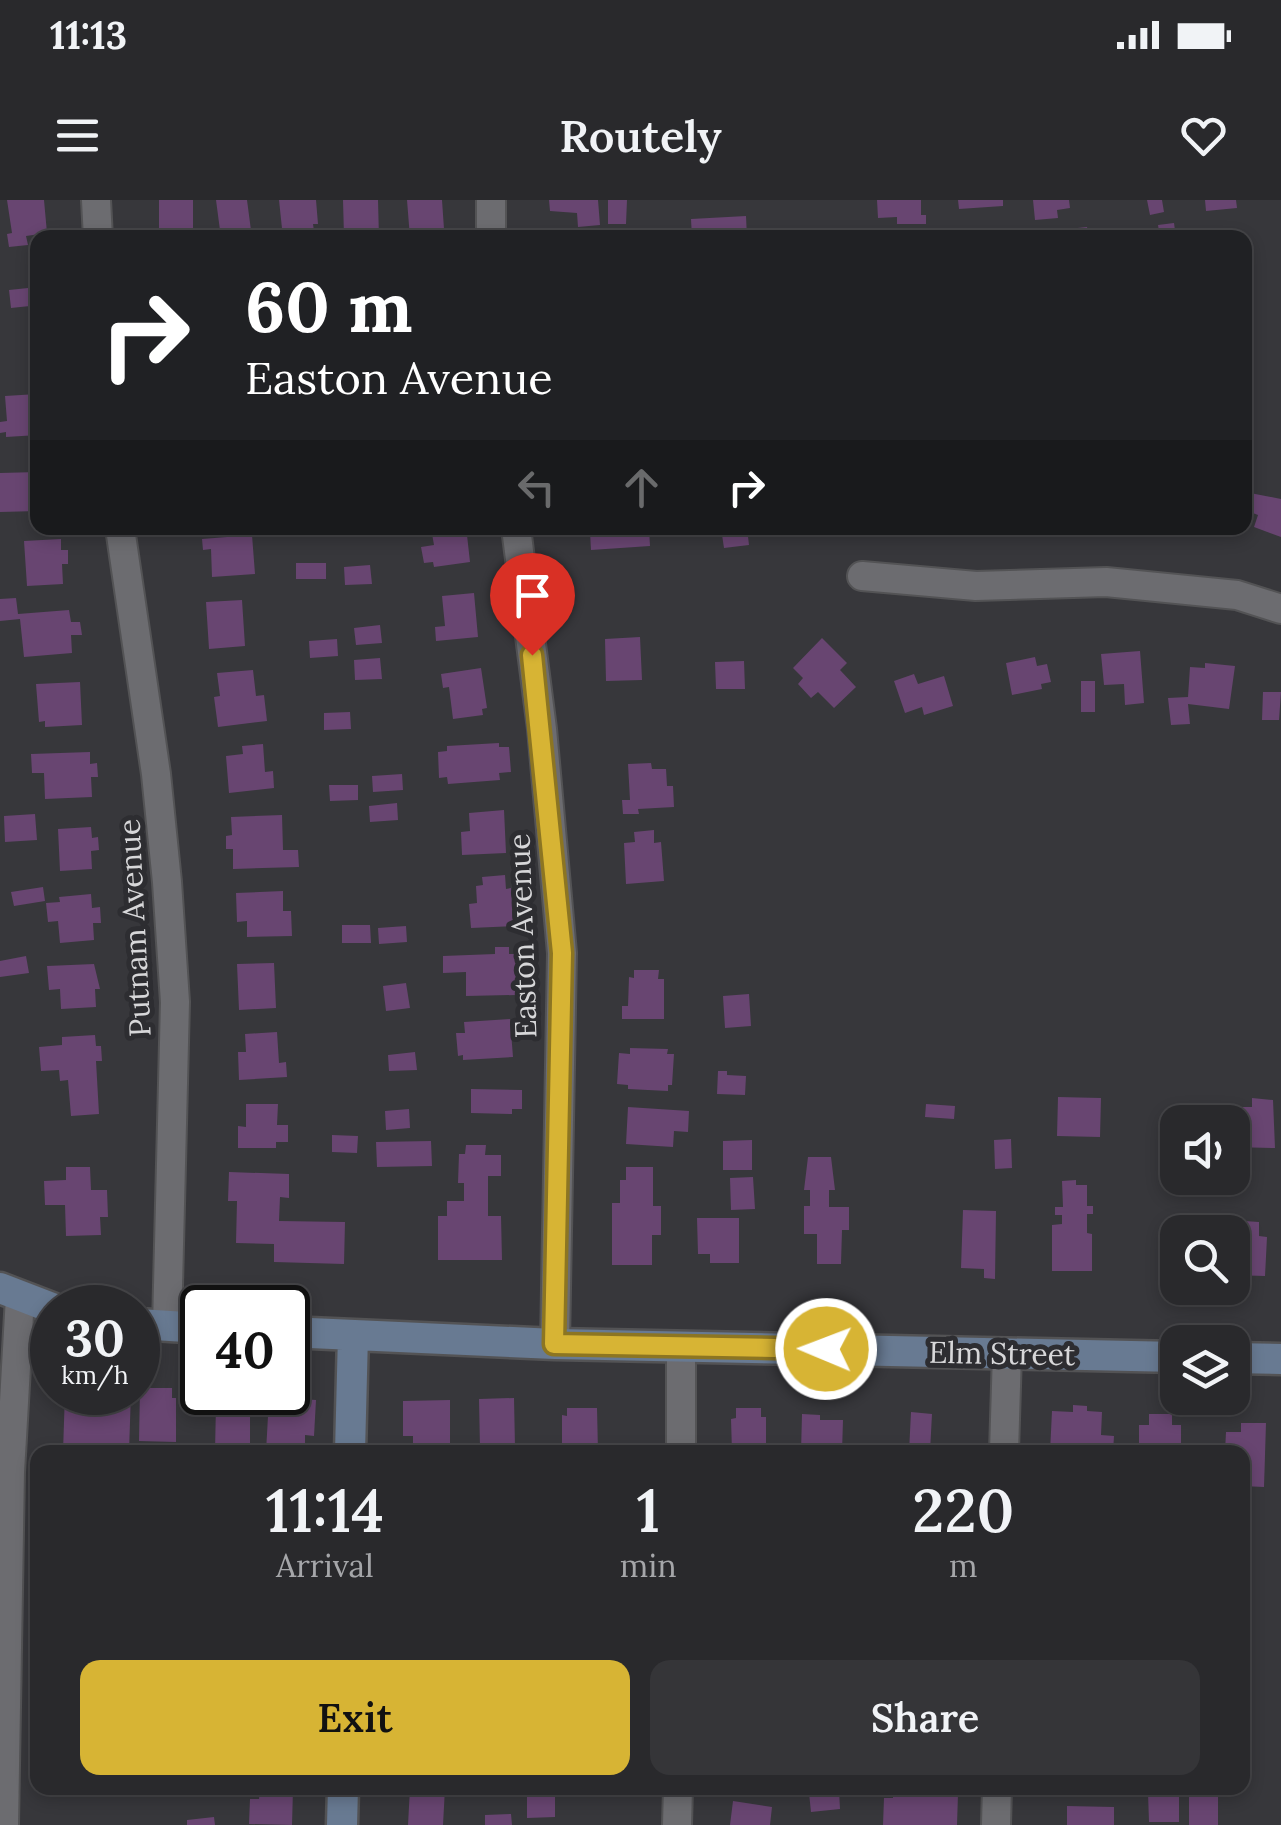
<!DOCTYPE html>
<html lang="en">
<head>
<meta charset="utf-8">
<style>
	body { margin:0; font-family:Lora,serif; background:#353538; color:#f1f3f6; height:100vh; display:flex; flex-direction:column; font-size:38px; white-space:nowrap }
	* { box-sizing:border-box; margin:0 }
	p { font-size:32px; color:#a5a6a9 }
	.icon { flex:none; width:55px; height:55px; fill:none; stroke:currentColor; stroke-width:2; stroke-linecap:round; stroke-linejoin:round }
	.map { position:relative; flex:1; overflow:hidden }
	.drawer { position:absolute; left:30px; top:1245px; width:1220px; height:350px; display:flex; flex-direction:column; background:#29292c; border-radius:20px; box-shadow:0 5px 15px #0003,0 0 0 2px #454548 }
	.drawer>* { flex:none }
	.top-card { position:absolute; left:30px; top:30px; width:1222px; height:305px; border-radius:20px; box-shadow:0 5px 15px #0003,0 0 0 2px #454548; background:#202124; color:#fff; overflow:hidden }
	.buttons { position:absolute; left:1160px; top:905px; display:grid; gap:20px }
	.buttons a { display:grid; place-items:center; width:90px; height:90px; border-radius:20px; background:#29292c; box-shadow:0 5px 15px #0003,0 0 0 2px #454548; font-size:50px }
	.speed { position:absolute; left:30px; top:1085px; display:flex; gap:20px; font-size:50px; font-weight:700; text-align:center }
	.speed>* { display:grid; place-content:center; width:130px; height:130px; border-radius:50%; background:#29292c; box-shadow:0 5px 15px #0003,0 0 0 2px #454548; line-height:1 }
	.speed small { font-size:25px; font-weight:400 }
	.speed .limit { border:5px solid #111; border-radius:15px; background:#fff; color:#111 }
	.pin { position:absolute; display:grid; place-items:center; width:85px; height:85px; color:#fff; margin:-102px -42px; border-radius:50% 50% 50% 0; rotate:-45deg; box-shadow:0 0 10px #0007 }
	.pin .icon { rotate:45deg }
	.me { position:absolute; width:110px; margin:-55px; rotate:271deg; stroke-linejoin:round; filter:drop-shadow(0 0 8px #0008) }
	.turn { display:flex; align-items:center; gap:35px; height:210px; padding:0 50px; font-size:45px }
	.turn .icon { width:130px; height:130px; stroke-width:2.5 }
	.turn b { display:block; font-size:70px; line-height:85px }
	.lanes { display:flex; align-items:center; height:95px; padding:0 50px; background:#0003; justify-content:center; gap:50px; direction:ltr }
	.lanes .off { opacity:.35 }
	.eta { display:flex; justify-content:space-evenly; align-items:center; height:170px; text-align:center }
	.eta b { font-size:60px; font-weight:600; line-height:70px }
	.action { display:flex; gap:20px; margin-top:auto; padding:20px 50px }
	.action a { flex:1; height:115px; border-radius:20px; background:#d7b434; color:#111; font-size:40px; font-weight:600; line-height:115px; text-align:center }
	.action a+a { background:#353538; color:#f1f3f6 }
	.status { display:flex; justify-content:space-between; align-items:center; height:70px; padding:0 50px; background:#29292c; direction:ltr }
	.status svg { height:28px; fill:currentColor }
	header { display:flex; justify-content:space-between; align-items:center; height:130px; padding:0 50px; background:#29292c; font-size:45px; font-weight:600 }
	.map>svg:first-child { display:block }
	.building { fill:#684571 }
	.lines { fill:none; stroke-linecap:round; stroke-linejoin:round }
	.street-casing { stroke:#535355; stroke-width:32 }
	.secondary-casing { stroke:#535355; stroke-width:35 }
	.street { stroke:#6c6c70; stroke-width:28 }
	.secondary { stroke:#687a92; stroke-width:30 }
	.route-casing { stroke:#8c7522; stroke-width:25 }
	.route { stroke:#d7b434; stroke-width:18 }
	.labels { text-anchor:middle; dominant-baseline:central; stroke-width:10; stroke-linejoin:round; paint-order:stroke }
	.street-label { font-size:30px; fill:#d7d7d9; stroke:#2d2d31 }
</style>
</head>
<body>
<div class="status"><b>11:13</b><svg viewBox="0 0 49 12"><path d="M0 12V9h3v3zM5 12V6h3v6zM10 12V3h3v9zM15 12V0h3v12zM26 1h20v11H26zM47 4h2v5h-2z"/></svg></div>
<header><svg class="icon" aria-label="menu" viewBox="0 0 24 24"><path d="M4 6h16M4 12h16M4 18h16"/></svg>Routely<svg class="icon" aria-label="heart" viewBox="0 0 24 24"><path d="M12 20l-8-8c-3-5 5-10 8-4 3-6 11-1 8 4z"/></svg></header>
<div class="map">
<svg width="1281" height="1625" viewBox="0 0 1281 1625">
	<rect width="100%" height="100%" fill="#37373b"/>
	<!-- building -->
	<path class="building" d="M 7,0 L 44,0 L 47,33 L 26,36 L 28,45 L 9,47 L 7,34 L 12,33 Z
		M 159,0 L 193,0 L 193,34 L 159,34 Z
		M 216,0 L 247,0 L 252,38 L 221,38 Z
		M 279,0 L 316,0 L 318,24 L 313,24 L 315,38 L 283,38 Z
		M 343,0 L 378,0 L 379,38 L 344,36 Z
		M 407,0 L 442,0 L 444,29 L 427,30 L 427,38 L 410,38 Z
		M 549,0 L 598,0 L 600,25 L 578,27 L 577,13 L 550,11 Z
		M 608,0 L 627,0 L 626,24 L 608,24 Z
		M 877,0 L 921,0 L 921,15 L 926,15 L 926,24 L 897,24 L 897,17 L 878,18 Z
		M 958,0 L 1003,0 L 1003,6 L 959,9 Z
		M 1033,0 L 1069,0 L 1070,8 L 1057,10 L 1058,18 L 1035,20 Z
		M 1147,0 L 1162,0 L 1164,12 L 1150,15 Z
		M 1205,0 L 1236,0 L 1237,8 L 1206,11 Z
		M 746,16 L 747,38 L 692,38 L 691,19 Z
		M 1174,23 L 1176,38 L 1160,38 L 1158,25 Z
		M 1087,27 L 1089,38 L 1069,38 L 1068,29 Z
		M 28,88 L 30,106 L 11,108 L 9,90 Z
		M 37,194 L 38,235 L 6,237 L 6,232 L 0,233 L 0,222 L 7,221 L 5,196 Z
		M 38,272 L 38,311 L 0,312 L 0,273 Z
		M 1250,293 L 1281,299 L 1281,337 L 1254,327 L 1258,315 L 1245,310 Z
		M 431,328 L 461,328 L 462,335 L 467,335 L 470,362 L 434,367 L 433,362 L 424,363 L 421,347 L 434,345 Z
		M 605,328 L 649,328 L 650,346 L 591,350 L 590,332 L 605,331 Z
		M 721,328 L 747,328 L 749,345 L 724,348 Z
		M 252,335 L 255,374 L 212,377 L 211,349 L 203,350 L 202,339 Z
		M 61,339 L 61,350 L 68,350 L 68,364 L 62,364 L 63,384 L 27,386 L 24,341 Z
		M 296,363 L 326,363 L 326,379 L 296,379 Z
		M 370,365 L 372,384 L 345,385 L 344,367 Z
		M 474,393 L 478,437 L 436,441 L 435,427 L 445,426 L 442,396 Z
		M 16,398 L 18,414 L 69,410 L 71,422 L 80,422 L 82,435 L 71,435 L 72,453 L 24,457 L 20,419 L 0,421 L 0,399 Z
		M 242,400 L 245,446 L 209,449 L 206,402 Z
		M 380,425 L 382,443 L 356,445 L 354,428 Z
		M 640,437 L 642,480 L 606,481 L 605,439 Z
		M 822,438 L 847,463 L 840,470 L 856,487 L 834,508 L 818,492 L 811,498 L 798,484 L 803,478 L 793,468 Z
		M 337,439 L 338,456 L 310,458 L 309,441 Z
		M 1140,451 L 1144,503 L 1125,505 L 1124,484 L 1104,485 L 1101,454 Z
		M 1035,457 L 1037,466 L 1047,464 L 1051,482 L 1041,484 L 1042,489 L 1012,495 L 1006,463 Z
		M 380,458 L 382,479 L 355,480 L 354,460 Z
		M 744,461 L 745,489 L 716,489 L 715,462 Z
		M 1205,463 L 1235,466 L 1229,509 L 1188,504 L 1190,524 L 1171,525 L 1168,498 L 1188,497 L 1190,467 L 1205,468 Z
		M 481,468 L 487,508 L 482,509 L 483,515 L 453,519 L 449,487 L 443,488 L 441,474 Z
		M 253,470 L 256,496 L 264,495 L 267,521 L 218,527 L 214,497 L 220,496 L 217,473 Z
		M 914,474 L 918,484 L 944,476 L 953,506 L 924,515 L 922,507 L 905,513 L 894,481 Z
		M 1081,481 L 1095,481 L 1095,512 L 1081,512 Z
		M 80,482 L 82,525 L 45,527 L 45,521 L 39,522 L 36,484 Z
		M 1263,492 L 1281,492 L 1279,520 L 1262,520 Z
		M 350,512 L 351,529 L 324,530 L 324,513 Z
		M 499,543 L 499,547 L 509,547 L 511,572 L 499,573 L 500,580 L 448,584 L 447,577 L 439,578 L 438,552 L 447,551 L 447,546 Z
		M 263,544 L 265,572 L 273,571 L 274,588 L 229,593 L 226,556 L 243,554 L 242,546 Z
		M 90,552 L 90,564 L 97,563 L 98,577 L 91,577 L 92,597 L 45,599 L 44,573 L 32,573 L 31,554 Z
		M 651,563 L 652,569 L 666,569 L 667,586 L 673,586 L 674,607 L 638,609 L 639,614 L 623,614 L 622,600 L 630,600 L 628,564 Z
		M 402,574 L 403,590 L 373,592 L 372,576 Z
		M 329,585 L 358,585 L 358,600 L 330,601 Z
		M 397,603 L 398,620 L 370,622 L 369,606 Z
		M 504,610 L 506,653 L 462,655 L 461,632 L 470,631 L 469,613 Z
		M 35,614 L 37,640 L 5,642 L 4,616 Z
		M 282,615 L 283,650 L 298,650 L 299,667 L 233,669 L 233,649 L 226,649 L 226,636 L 232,635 L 231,617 Z
		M 91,627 L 92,638 L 98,637 L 99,650 L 91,651 L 92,669 L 60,671 L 58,629 Z
		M 654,630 L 654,643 L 661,642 L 664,681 L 626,684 L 624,643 L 635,642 L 634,632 Z
		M 505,675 L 506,689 L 511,688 L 513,726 L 471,728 L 469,704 L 477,703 L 476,686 L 483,685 L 482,677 Z
		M 43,687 L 45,701 L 14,706 L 11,692 Z
		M 283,691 L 283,711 L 291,711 L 292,736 L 247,737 L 247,721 L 237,722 L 236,693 Z
		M 91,694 L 92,708 L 100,707 L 101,723 L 93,723 L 94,740 L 60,743 L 58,721 L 48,722 L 46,703 L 60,702 L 59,697 Z
		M 342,725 L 370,725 L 371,743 L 342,743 Z
		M 406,726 L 407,742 L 379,744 L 378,728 Z
		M 495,747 L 509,747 L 509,754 L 516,754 L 516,795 L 466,796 L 466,772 L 443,773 L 443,756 L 495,754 Z
		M 26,756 L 29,773 L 0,777 L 0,761 Z
		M 274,763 L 276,808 L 239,810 L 237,764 Z
		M 94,764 L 100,789 L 95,789 L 96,807 L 61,809 L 60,789 L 49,790 L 47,766 Z
		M 634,770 L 659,770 L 658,779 L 664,779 L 664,819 L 622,819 L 622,806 L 628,806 L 629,777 L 634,778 Z
		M 406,783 L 410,808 L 386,811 L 383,786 Z
		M 749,794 L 751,826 L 725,828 L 723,796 Z
		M 510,819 L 513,857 L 463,860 L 463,855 L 458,856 L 456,833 L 465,833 L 464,822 Z
		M 277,832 L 279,863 L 286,862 L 287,877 L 239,880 L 238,852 L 246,852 L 245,834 Z
		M 95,835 L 96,846 L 101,846 L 102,861 L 96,861 L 99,914 L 71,916 L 68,880 L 60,881 L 59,870 L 41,871 L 39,847 L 62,845 L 62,837 Z
		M 630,848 L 668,849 L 667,854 L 674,854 L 672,885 L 668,885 L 668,891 L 628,889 L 628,885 L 617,884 L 619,853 L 630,854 Z
		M 415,852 L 417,870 L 389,871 L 388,855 Z
		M 718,871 L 727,871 L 727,875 L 746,876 L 745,895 L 717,894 Z
		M 471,889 L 522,890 L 522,909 L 512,909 L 512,914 L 471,913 Z
		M 1058,897 L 1101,898 L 1100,937 L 1057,936 Z
		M 1252,898 L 1273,900 L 1275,948 L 1232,947 L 1232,922 L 1219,922 L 1219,907 L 1252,907 Z
		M 246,904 L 278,904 L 277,925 L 288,925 L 288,942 L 276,942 L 276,948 L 238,948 L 238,926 L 246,927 Z
		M 926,904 L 955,906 L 954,919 L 925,917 Z
		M 628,907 L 689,911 L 688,932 L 674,931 L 673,947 L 626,944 Z
		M 409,909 L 410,928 L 386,930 L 385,911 Z
		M 332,935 L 358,936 L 357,953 L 332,952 Z
		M 1011,939 L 1012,968 L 995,969 L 994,940 Z
		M 752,940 L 752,970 L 723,970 L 723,941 Z
		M 431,941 L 432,966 L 377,967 L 376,942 Z
		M 466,945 L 486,945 L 485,955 L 501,955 L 501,976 L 488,976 L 488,1016 L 501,1016 L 502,1060 L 438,1060 L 438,1016 L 447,1016 L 447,1001 L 464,1001 L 464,983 L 458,983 L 459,954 L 465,954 Z
		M 808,957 L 831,957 L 835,990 L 829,990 L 829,1007 L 849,1007 L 849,1030 L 842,1030 L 841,1064 L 817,1064 L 817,1034 L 804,1034 L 804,1006 L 810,1006 L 810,990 L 804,990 Z
		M 66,967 L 90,967 L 91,990 L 107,990 L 108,1017 L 100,1017 L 101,1035 L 66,1036 L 65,1005 L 45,1005 L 44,981 L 66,980 Z
		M 626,967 L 653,967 L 653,1006 L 661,1006 L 661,1035 L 652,1035 L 652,1065 L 612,1065 L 612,1003 L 620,1003 L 620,980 L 626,980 Z
		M 229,972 L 289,974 L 289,998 L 280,997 L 279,1021 L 345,1022 L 344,1064 L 274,1062 L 274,1044 L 236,1043 L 237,1001 L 228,1001 Z
		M 753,977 L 755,1009 L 731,1010 L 730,978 Z
		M 1076,980 L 1076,985 L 1087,985 L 1087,1006 L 1093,1006 L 1093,1014 L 1087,1014 L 1087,1033 L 1092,1034 L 1092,1071 L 1052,1071 L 1052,1025 L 1062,1024 L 1062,1015 L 1055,1015 L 1055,1007 L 1063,1007 L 1062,981 Z
		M 963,1010 L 996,1011 L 995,1079 L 984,1078 L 984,1069 L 961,1068 Z
		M 697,1018 L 739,1018 L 739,1063 L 710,1063 L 710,1054 L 698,1054 Z
		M 1229,1020 L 1259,1022 L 1259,1036 L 1267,1037 L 1265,1076 L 1232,1075 L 1232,1032 L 1228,1032 Z
		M 140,1188 L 172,1188 L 172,1198 L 176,1198 L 176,1242 L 139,1241 Z
		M 65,1192 L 131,1192 L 129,1252 L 63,1252 Z
		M 276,1193 L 288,1194 L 288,1198 L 316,1200 L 314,1236 L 305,1235 L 305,1252 L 266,1252 L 269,1198 L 276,1199 Z
		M 514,1198 L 515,1247 L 480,1248 L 479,1199 Z
		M 450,1200 L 450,1252 L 413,1252 L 413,1236 L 403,1236 L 403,1201 Z
		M 216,1203 L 250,1203 L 250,1252 L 215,1252 Z
		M 1073,1205 L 1087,1206 L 1087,1211 L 1102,1212 L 1101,1235 L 1114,1236 L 1113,1252 L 1050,1252 L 1052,1211 L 1073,1212 Z
		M 567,1208 L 597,1208 L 598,1252 L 562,1251 L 562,1215 L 567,1216 Z
		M 736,1208 L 761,1208 L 761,1217 L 766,1217 L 766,1252 L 732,1252 L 731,1219 L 736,1218 Z
		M 911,1212 L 932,1214 L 930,1252 L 909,1252 Z
		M 802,1214 L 820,1215 L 820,1220 L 843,1220 L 842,1252 L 801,1252 Z
		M 1149,1214 L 1172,1214 L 1172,1225 L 1181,1225 L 1181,1252 L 1139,1252 L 1139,1225 L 1149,1225 Z
		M 1241,1223 L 1266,1223 L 1264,1287 L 1242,1286 L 1242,1252 L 1225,1252 L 1226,1232 L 1241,1232 Z
		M 150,1588 L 177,1588 L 177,1593 L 151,1594 Z
		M 260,1588 L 293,1589 L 292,1625 L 249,1624 L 250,1599 L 259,1599 Z
		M 410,1588 L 445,1588 L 443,1625 L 408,1625 Z
		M 527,1588 L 555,1588 L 555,1617 L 527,1618 Z
		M 846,1588 L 873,1588 L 873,1594 L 846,1593 Z
		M 1189,1588 L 1218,1588 L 1218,1625 L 1189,1625 Z
		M 839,1590 L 840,1609 L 811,1612 L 809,1593 Z
		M 1179,1592 L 1179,1622 L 1149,1622 L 1148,1593 Z
		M 893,1593 L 958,1594 L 957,1625 L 883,1625 L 884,1598 L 893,1598 Z
		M 733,1601 L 772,1607 L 770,1625 L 730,1625 Z
		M 1067,1606 L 1114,1607 L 1114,1625 L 1067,1625 Z
		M 511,1614 L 512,1625 L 485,1625 L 485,1615 Z
		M 214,1617 L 215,1625 L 187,1625 L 187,1620 Z"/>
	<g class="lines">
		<defs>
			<path id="street" d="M 96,0 L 98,38
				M 491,0 L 491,38
				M 120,328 L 156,574 L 167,682 L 175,802 L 167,1126
				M 516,328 L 542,529 L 562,753 L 555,1144
				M 862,376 L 976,386 L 1106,382 L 1237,395 L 1281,409
				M 681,1252 L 681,1146
				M 1004,1252 L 1007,1153
				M 4,1625 L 10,1272 L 20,1097
				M 677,1625 L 678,1588
				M 996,1625 L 997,1588"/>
			<path id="secondary" d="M 0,1088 L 52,1108
				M 138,1124 L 202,1128
				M 288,1132 L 555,1144 L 1178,1157
				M 1232,1158 L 1281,1159
				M 350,1252 L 353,1135
				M 342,1625 L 343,1588"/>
		</defs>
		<!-- street casing -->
		<use href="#street" class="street-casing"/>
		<!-- secondary casing -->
		<use href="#secondary" class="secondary-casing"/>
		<!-- street -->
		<use href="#street" class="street"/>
		<!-- secondary -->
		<use href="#secondary" class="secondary"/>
	</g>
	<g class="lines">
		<defs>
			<path id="route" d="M 532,455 L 562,753 L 554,1144 L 826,1149"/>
		</defs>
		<!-- route casing -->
		<use href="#route" class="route-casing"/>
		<!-- route -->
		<use href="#route" class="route"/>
	</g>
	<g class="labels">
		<!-- street labels -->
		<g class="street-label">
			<text transform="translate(134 728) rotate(-93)">Putnam Avenue</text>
			<text transform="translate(522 736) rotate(-92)">Easton Avenue</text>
			<text transform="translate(1002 1153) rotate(1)">Elm Street</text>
		</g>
	</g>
</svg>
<div class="buttons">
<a><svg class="icon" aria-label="sound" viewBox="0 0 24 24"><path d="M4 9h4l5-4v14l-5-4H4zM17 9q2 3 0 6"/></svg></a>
<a><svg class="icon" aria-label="search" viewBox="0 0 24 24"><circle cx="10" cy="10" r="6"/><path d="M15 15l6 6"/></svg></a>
<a><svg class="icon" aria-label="layers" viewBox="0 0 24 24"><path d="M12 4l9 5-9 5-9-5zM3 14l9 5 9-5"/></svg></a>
</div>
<div class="speed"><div>30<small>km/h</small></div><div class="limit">40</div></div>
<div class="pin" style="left:532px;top:455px;background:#d93025"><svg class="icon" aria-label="arrive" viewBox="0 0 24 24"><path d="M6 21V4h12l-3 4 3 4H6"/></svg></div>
<svg class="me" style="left:826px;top:1149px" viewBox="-20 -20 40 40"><circle r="17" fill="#d7b434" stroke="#fff" stroke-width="3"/><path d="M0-11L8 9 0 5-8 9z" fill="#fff"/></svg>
<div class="top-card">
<div class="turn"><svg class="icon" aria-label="right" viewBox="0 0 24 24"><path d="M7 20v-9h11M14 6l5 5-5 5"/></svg><div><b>60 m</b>Easton Avenue</div></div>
<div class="lanes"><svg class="icon off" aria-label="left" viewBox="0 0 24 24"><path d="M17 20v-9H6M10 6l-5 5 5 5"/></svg><svg class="icon off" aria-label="ahead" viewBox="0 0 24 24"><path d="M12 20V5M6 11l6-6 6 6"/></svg><svg class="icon" aria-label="right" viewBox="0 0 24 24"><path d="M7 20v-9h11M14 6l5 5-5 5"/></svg></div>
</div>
<section class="drawer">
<div class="eta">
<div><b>11:14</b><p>Arrival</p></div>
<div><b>1</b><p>min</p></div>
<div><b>220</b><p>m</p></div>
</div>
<div class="action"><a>Exit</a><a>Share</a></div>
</section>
</div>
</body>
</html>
